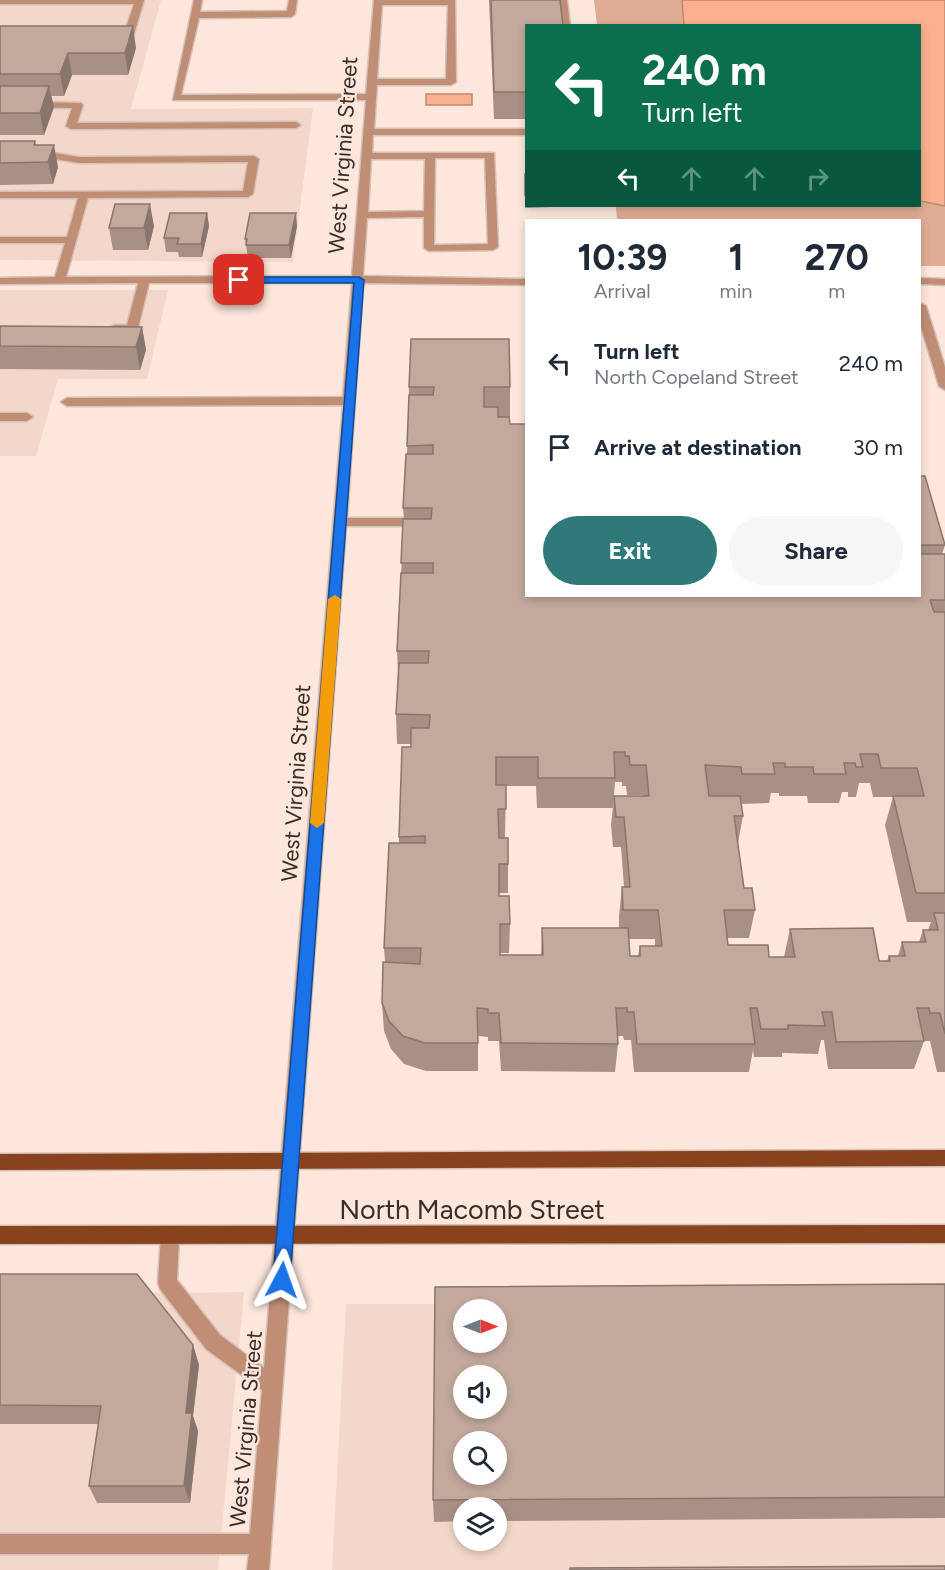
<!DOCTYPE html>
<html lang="en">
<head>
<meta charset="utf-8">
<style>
	body { margin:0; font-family:Figtree,sans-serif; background:#f6f6f7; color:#1f2937; height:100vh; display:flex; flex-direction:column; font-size:22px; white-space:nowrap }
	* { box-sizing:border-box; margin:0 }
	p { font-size:20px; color:#747a83 }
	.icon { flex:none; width:33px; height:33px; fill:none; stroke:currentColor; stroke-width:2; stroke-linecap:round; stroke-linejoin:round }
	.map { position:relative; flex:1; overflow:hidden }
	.details { position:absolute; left:525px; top:219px; width:396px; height:378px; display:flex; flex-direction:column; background:#fff; border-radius:0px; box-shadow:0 3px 9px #0003 }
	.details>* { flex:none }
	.top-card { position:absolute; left:525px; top:24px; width:396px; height:183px; border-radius:0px; box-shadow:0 3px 9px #0003; background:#0b6e4f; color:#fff; overflow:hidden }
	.needle { width:39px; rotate:90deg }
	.buttons { position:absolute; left:453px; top:1299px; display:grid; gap:12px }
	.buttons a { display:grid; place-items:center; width:54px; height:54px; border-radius:50%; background:#fff; box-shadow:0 3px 9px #0003; font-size:30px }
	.pin { position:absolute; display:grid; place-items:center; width:51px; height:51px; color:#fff; margin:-26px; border-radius:12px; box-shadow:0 3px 9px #0006 }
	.me { position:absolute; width:66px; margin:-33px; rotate:4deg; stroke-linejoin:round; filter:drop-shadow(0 0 4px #0008) }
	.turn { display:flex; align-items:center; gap:21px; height:126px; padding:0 18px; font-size:27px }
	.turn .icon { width:78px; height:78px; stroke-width:2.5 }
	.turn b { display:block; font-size:42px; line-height:51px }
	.lanes { display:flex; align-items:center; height:57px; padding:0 18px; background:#0003; justify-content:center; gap:30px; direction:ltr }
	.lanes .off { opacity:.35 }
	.eta { display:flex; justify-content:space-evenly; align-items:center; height:102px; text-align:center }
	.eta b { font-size:36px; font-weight:700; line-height:42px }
	.action { display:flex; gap:12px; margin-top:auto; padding:12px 18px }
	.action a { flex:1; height:69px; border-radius:36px; background:#307979; color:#fff; font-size:24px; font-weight:700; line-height:69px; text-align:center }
	.action a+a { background:#f6f6f7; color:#1f2937 }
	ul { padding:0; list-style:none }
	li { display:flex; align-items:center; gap:18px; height:84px; padding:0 18px }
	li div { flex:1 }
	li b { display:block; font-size:22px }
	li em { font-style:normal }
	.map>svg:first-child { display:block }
	.built { fill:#f3d7ca; fill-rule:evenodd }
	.green { fill:#e0ac94 }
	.water { fill:#fbb18f; stroke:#c08970; stroke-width:1.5 }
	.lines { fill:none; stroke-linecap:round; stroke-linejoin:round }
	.minor-casing { stroke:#d6c1b8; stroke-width:3 }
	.major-casing { stroke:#d6c1b8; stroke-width:3 }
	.minor { fill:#c08d75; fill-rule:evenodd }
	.major { fill:#88421d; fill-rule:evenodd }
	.wall { fill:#a89086; fill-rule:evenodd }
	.shaded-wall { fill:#88766d }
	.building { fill:#c3a89c; stroke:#88766d; stroke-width:1.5; fill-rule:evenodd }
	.route { fill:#1a73e8; stroke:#114b97; stroke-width:1.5 }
	.slow { fill:#f59e0b }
	.labels { text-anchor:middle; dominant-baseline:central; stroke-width:4.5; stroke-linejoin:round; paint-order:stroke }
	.street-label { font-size:22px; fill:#382d28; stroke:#fde6dc }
	.near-street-label { font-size:27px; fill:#382d28; stroke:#fde6dc }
</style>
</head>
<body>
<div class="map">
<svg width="945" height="1570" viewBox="0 0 945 1570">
	<rect width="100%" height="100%" fill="#fde6dc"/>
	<!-- built -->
	<path class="built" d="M 0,0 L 161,0 L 131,109 L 313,108 L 293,262 L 0,260 Z
		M 0,290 L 168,290 L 147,379 L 58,379 L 36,456 L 0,456 Z
		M 244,1292 L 218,1570 L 0,1570 L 0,1295 Z
		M 346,1304 L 945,1304 L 945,1570 L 332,1570 ZM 464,1310 L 496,1310 L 496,1342 L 464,1342 ZM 464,1376 L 496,1376 L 496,1408 L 464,1408 ZM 464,1442 L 496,1442 L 496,1474 L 464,1474 ZM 464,1508 L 496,1508 L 496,1540 L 464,1540 Z"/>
	<!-- green -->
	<path class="green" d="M 594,0 L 945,0 L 945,266 L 920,266 L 920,220 L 617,220 L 616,206 L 920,206 L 920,26 L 597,25 Z"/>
	<!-- water -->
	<path class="water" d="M 682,0 L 945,0 L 945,206 L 920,201 L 920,26 L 684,25 Z
		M 426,94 L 472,94 L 472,105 L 426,105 Z"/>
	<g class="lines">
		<defs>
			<path id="minor" d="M 0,0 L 144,0 L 134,34 C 129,38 117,38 112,34 L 125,31 L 134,4 L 0,4 Z
				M 194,0 L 202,0 L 200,12 L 287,11 L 289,0 L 297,0 L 295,14 L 291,17 L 199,18 L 181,95 L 366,94 L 374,0 L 455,0 L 456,82 L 451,85 L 377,85 L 374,129 L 526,129 L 526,135 L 373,135 L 372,153 L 494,153 L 498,247 L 493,250 L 429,251 L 424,248 L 424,217 L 367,218 L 363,276 L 526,279 L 526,285 L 363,283 L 347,518 L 405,518 L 411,522 L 405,526 L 346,526 L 269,1570 L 247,1570 L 249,1554 L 0,1554 L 0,1534 L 250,1534 L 262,1390 L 206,1349 L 160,1289 L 158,1283 L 161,1236 L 163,1230 L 170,1227 L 177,1230 L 179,1236 L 177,1280 L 220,1335 L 264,1368 L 343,405 L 67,406 L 61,402 L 67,398 L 343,397 L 352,283 L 149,283 L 138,328 C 131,333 115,333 108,328 L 114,325 L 127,325 L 138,283 L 0,284 L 0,278 L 55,277 L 65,243 L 0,243 L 0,237 L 67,237 L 78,198 L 0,198 L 0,192 L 243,191 L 248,162 L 79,163 L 55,159 L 0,159 L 0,153 L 55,153 L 79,157 L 254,156 L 259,159 L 253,194 L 248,197 L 88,198 L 66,277 L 352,276 L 366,100 L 173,100 ZM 382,5 L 448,5 L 446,79 L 377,79 ZM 435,158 L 485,158 L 488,244 L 434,245 ZM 371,159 L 425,159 L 424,211 L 368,212 Z
				M 559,0 L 567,0 L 570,26 L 561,26 Z
				M 0,101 L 81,103 L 83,105 L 77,123 L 296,122 L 301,125 L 296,128 L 71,129 L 66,126 L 72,108 L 0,107 Z
				M 920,278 L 945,279 L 945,285 L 920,284 Z
				M 920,303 L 926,306 L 945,367 L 945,390 L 939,386 L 920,323 Z
				M 0,413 L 27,413 L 33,417 L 27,421 L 0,421 Z"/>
			<path id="major" d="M 945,1150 L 945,1166 L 0,1170 L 0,1154 Z
				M 945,1225 L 945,1243 L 0,1244 L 0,1226 Z"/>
		</defs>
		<!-- minor casing -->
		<use href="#minor" class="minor-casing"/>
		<!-- major casing -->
		<use href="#major" class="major-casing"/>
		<!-- minor -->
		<use href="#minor" class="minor"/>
		<!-- major -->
		<use href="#major" class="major"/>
	</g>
	<!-- wall -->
	<path class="wall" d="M 489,0 L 560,0 L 526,26 L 526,119 L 494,119 Z
		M 0,26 L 136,48 L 128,75 L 72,75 L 64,96 L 51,96 L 54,107 L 44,135 L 0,135 Z
		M 0,141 L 35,141 L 36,145 L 58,167 L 53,184 L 0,185 Z
		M 525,174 L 526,174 L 526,206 L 580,206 L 525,208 Z
		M 207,213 L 209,226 L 202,257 L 179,257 L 178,252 L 166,252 L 164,238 Z
		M 154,226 L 148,250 L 113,250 L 109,228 Z
		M 297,226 L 291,258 L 248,258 L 245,239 Z
		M 0,326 L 142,327 L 146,350 L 140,370 L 0,369 Z
		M 409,387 L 510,387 L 510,417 L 498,417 L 510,424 L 526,432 L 920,596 L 920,476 L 945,545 L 942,554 L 945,554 L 945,1072 L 937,1072 L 930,1041 L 924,1041 L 914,1069 L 828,1069 L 824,1040 L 821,1040 L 818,1054 L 782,1053 L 782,1057 L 754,1057 L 753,1050 L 749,1072 L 634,1072 L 631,1040 L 624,1040 L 623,1036 L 617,1036 L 618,1044 L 615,1072 L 501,1071 L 499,1041 L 488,1041 L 488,1037 L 478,1036 L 478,1071 L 426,1071 L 404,1064 L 391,1049 L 384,1031 L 382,1003 L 385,962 L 384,948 L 399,843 L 399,837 L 411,744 L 397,744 L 396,714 L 398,673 L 397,651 L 404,519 L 403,508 L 407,454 ZM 615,782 L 622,782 L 622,786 L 626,786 L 627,795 L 643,795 L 643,796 L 614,796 L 611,825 L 613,847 L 621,847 L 624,887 L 622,887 L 619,916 L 619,928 L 542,928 L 541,955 L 500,955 L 500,953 L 509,953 L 510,924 L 499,896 L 499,893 L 508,893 L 508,864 L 505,838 L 506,786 L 536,786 L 537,808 L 613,808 ZM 859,783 L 870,783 L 873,797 L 893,797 L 885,825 L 907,922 L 931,922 L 928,930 L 923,930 L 919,942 L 902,942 L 898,956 L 889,956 L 887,961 L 879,961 L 790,929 L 784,957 L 769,957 L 728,945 L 727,938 L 749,938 L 755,910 L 744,888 L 738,843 L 743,816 L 741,804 L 769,803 L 771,793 L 779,793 L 779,796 L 807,796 L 808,803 L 839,803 L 842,792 L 848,792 L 848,797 L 856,797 ZM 629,939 L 655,939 L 655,946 L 640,946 L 638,956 L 630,956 Z
		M 0,1274 L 193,1345 L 199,1365 L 193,1416 L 198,1431 L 190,1503 L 97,1503 L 89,1486 L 98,1424 L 0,1424 Z
		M 945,1284 L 945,1518 L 496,1521 L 496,1508 L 464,1508 L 464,1521 L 434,1522 L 433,1500 Z"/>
	<!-- shaded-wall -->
	<path class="shaded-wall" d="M 133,26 L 136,48 L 128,75 L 125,53 Z
		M 68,53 L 72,75 L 64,96 L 60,74 Z
		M 49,86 L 54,107 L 44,135 L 40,113 Z
		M 54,145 L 58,167 L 53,184 L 48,162 Z
		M 150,204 L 154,226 L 148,250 L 144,228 Z
		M 207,213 L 209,226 L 202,257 L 201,244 Z
		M 296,213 L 297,226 L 291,258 L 289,245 Z
		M 142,327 L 146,350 L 140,370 L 136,347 Z
		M 193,1345 L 199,1365 L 193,1416 L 198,1431 L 190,1503 L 184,1486 L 186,1413 Z"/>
	<!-- building -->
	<path class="building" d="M 491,0 L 560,0 L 563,26 L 526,26 L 526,92 L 494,92 Z
		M 0,26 L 133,26 L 125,53 L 68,53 L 60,74 L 0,74 Z
		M 0,86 L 49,86 L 40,113 L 0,113 Z
		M 0,141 L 35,141 L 34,145 L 54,145 L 48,162 L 0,163 Z
		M 525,174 L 526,174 L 526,195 L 525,195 Z
		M 115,204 L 150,204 L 144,228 L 109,228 Z
		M 170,213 L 207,213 L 201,244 L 177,244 L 179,238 L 164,238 Z
		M 250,213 L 296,213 L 289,245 L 246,245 L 247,239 L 245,239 Z
		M 0,326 L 142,327 L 136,347 L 0,346 Z
		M 411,339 L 509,339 L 510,387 L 484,387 L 484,407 L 498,407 L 498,417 L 509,417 L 510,424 L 526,424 L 526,596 L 920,596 L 920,554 L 945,554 L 945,600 L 930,600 L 934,612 L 945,612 L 945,893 L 916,893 L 893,796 L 924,796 L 917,768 L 881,768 L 878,754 L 860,754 L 863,767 L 856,767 L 855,763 L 844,763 L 846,774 L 814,774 L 813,767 L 785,767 L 785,763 L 773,763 L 775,774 L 742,774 L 741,767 L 705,765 L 709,796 L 740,796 L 743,816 L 734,816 L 744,888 L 752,888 L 755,910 L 724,910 L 728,945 L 768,945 L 769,957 L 795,957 L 790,929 L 873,928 L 879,961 L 890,961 L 889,956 L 905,956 L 902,942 L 926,942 L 923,930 L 938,930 L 934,913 L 945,913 L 945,1034 L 940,1013 L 930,1013 L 929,1008 L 917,1008 L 924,1041 L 836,1042 L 832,1012 L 822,1012 L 825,1026 L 788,1025 L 788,1029 L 761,1029 L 757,1008 L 750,1008 L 755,1044 L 637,1044 L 634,1012 L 627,1012 L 627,1008 L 616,1008 L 618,1044 L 501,1043 L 499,1013 L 488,1013 L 488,1009 L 477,1008 L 478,1043 L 425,1043 L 403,1036 L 389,1021 L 382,1003 L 383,962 L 420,964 L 421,948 L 384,948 L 389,843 L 425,843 L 425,836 L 399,837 L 402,747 L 411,747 L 411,728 L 429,728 L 430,715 L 396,714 L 399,663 L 428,663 L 429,651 L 397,651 L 401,573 L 433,573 L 433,563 L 401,563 L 403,519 L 431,519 L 432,508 L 403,508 L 406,454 L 433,454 L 433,445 L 407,446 L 409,395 L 433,395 L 434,387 L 409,387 ZM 614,752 L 625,752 L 625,756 L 629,756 L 630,765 L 646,765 L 649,796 L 614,796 L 616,817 L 624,817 L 630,887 L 622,887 L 623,910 L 658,910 L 662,946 L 640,946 L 640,956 L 630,956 L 628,928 L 542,928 L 543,955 L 500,955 L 500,924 L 510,924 L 509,896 L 499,896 L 499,864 L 508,864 L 508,838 L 499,838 L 498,809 L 506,809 L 506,785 L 496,785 L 496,757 L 538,757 L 538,778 L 615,778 Z
		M 920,476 L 925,476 L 945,545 L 920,545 Z
		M 0,1274 L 137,1274 L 193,1345 L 186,1413 L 192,1413 L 184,1486 L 89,1486 L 101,1406 L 0,1405 Z
		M 945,1284 L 945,1497 L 433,1500 L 435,1287 ZM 464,1310 L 496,1310 L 496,1342 L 464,1342 ZM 464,1376 L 496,1376 L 496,1408 L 464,1408 ZM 464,1442 L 496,1442 L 496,1474 L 464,1474 Z
		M 945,1566 L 945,1570 L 570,1570 L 570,1568 Z"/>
	<!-- route -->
	<path class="route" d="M 359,277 L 364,280 L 290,1280 L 288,1285 L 282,1288 L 276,1285 L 273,1280 L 354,283 L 239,283 L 234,280 L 239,277 Z"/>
	<!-- slow -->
	<path class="slow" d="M 335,595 L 341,599 L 324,823 L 317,828 L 310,823 L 328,599 Z"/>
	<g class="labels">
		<!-- street labels -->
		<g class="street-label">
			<text transform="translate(343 155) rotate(-86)">West Virginia Street</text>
			<text transform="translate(296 783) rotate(-86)">West Virginia Street</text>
			<text transform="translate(246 1429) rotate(-85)">West Virginia Street</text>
		</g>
		<!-- near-street labels -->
		<g class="near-street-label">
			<text x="472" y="1209">North Macomb Street</text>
		</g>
	</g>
</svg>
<div class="buttons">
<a><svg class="needle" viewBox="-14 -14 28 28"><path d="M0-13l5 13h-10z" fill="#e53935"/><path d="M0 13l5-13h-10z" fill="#747a83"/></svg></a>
<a><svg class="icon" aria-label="sound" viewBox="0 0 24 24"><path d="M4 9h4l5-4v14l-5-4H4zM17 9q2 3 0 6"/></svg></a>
<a><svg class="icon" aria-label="search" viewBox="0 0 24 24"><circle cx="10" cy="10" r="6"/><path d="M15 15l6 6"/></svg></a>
<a><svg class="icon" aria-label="layers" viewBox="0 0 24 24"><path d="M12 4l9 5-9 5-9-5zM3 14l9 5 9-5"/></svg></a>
</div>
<div class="pin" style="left:239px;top:280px;background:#d93025"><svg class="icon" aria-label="arrive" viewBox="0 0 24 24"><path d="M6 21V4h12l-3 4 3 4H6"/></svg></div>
<svg class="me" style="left:282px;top:1280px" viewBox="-20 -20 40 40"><path d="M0-17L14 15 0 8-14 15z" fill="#1a73e8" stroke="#fff" stroke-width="4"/></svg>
<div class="top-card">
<div class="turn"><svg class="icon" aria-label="left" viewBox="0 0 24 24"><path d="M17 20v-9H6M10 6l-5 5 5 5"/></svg><div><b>240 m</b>Turn left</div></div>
<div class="lanes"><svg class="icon" aria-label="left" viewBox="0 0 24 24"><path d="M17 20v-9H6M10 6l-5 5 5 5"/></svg><svg class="icon off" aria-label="ahead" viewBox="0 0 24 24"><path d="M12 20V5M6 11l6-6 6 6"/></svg><svg class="icon off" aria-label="ahead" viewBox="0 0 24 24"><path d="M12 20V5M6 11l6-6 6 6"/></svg><svg class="icon off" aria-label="right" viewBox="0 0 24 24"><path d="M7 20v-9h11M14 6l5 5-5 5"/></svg></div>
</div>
<section class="details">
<div class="eta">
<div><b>10:39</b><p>Arrival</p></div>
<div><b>1</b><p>min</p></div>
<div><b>270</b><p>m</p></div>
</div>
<ul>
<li><svg class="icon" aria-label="left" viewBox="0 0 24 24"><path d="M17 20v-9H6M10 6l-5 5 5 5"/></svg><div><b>Turn left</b><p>North Copeland Street</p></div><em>240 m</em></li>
<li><svg class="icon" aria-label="arrive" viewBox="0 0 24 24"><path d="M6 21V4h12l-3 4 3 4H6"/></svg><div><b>Arrive at destination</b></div><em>30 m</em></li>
</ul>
<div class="action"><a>Exit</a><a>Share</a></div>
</section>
</div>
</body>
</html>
